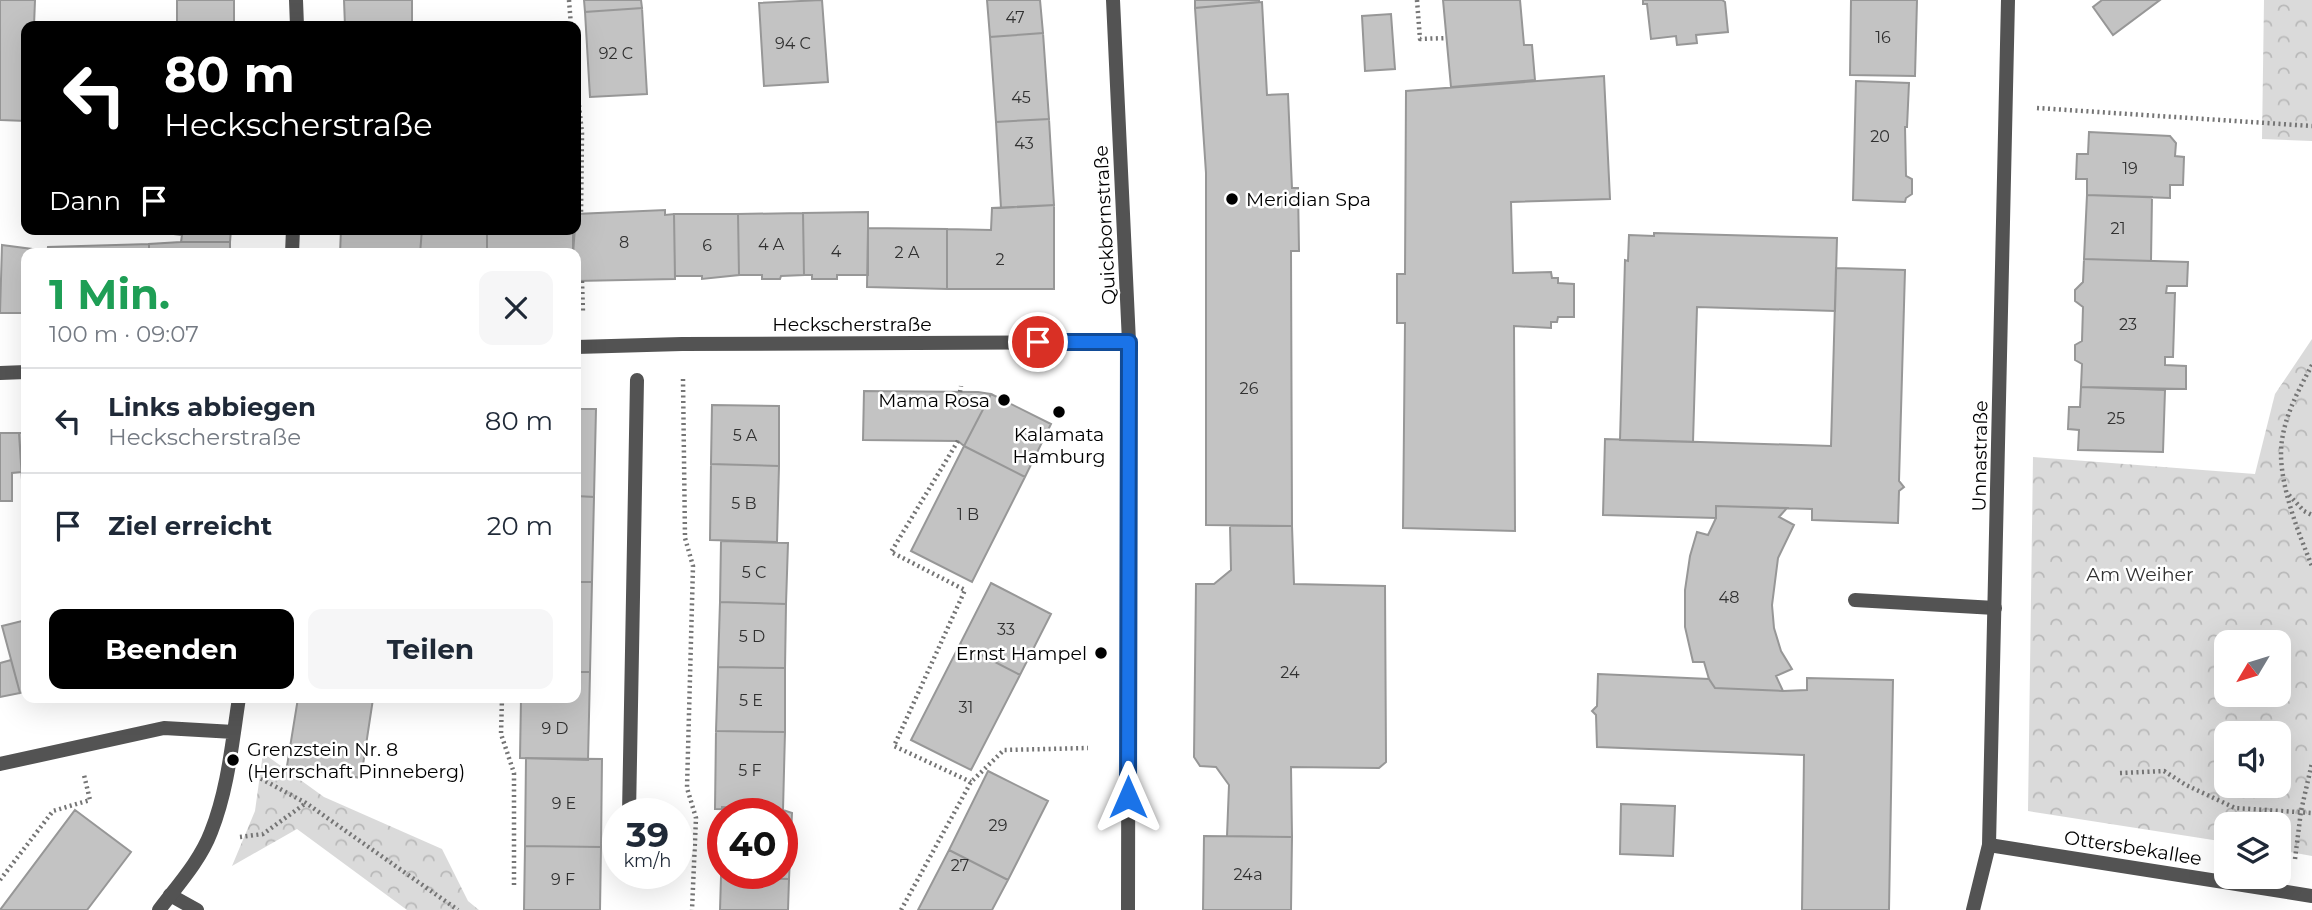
<!DOCTYPE html>
<html lang="de">
<head>
<meta charset="utf-8">
<style>
	body { margin:0; font-family:Montserrat,sans-serif; background:#f6f6f7; color:#1f2937; height:100vh; display:flex; flex-direction:column; font-size:26px; white-space:nowrap }
	* { box-sizing:border-box; margin:0 }
	p { font-size:23px; color:#747a83 }
	.icon { flex:none; width:38px; height:38px; fill:none; stroke:currentColor; stroke-width:2; stroke-linecap:round; stroke-linejoin:round }
	.map { position:relative; flex:1; overflow:hidden }
	.side { position:absolute; left:21px; top:248px; width:560px; height:455px; display:flex; flex-direction:column; background:#fff; border-radius:14px; box-shadow:0 7px 28px #0002 }
	.side>* { flex:none }
	.hud { position:absolute; left:21px; top:21px; width:560px; height:214px; border-radius:14px; box-shadow:0 7px 28px #0002; background:#000; color:#fff; overflow:hidden }
	.needle { width:46px; rotate:232deg }
	.fabs { position:absolute; left:2214px; top:630px; display:grid; gap:14px }
	.fabs a { display:grid; place-items:center; width:77px; height:77px; border-radius:14px; background:#fff; box-shadow:0 7px 28px #0002; font-size:35px }
	.speed { position:absolute; left:602px; top:798px; display:flex; gap:14px; font-size:35px; font-weight:700; text-align:center }
	.speed>* { display:grid; place-content:center; width:91px; height:91px; border-radius:50%; background:#fff; box-shadow:0 7px 28px #0002; line-height:1 }
	.speed small { font-size:18px; font-weight:400 }
	.speed .limit { border:10px solid #d22; background:#fff; color:#111 }
	.pin { position:absolute; display:grid; place-items:center; width:60px; height:60px; color:#fff; margin:-30px; border:4px solid #fff; border-radius:50%; box-shadow:0 2px 7px #0007 }
	.me { position:absolute; width:77px; margin:-38px; rotate:0deg; stroke-linejoin:round; filter:drop-shadow(0 0 5px #0008) }
	.turn { display:flex; align-items:center; gap:24px; height:147px; padding:0 28px; font-size:32px }
	.turn .icon { width:91px; height:91px; stroke-width:2.5 }
	.turn b { display:block; font-size:49px; line-height:60px }
	.then { display:flex; align-items:center; height:66px; padding:0 28px; background:#0003; gap:14px; font-size:26px }
	.round { display:grid; place-items:center; flex:none; width:74px; height:74px; border-radius:14px; background:#f6f6f7 }
	.headline { display:flex; align-items:center; justify-content:space-between; height:119px; padding:0 28px }
	h1 { font-size:42px; font-weight:700; line-height:52px; color:#1e9e55 }
	.action { display:flex; gap:14px; margin-top:auto; padding:14px 28px }
	.action a { flex:1; height:80px; border-radius:14px; background:#000; color:#fff; font-size:28px; font-weight:700; line-height:80px; text-align:center }
	.action a+a { background:#f6f6f7; color:#1f2937 }
	ul { padding:0; list-style:none }
	li { display:flex; align-items:center; gap:21px; height:105px; padding:0 28px; border-top:2px solid #e0e1e3 }
	li div { flex:1 }
	li b { display:block; font-size:26px }
	li em { font-style:normal }
	.map>svg:first-child { display:block }
	.forest { fill:url(#forest-crowns); fill-rule:evenodd }
	.building { fill:#c3c3c3; stroke:#979797; stroke-width:2; fill-rule:evenodd }
	.lines { fill:none; stroke-linecap:round; stroke-linejoin:round }
	.path { stroke:#757575; stroke-width:4.5; stroke-dasharray:2 3.5; stroke-linecap:butt }
	.service { stroke:#535353; stroke-width:14 }
	.minor { stroke:#535353; stroke-width:14 }
	.tertiary { stroke:#535353; stroke-width:14 }
	.route-casing { stroke:#114b97; stroke-width:18 }
	.route { stroke:#1a73e8; stroke-width:12 }
	.poi-dot { fill:#000; stroke:#fff; stroke-width:2.5 }
	.labels { text-anchor:middle; dominant-baseline:central; stroke-width:5; stroke-linejoin:round; paint-order:stroke }
	.number-label { font-size:16px; fill:#313131 }
	.poi-label { font-size:19px; fill:#000; stroke:#fff; text-anchor:start }
	.street-label { font-size:19px; fill:#000; stroke:#fff }
	.park-label { font-size:19px; fill:#313131; stroke:#fff }
</style>
</head>
<body>
<div class="map">
<svg width="2312" height="910" viewBox="0 0 2312 910">
	<defs>
		<pattern id="forest-crowns" width="20" height="18" patternUnits="userSpaceOnUse" patternTransform="scale(1.75)"><rect width="20" height="18" fill="#dadada"/><path d="M2 6a3 3 0 1 1 6 0M12 15a3 3 0 1 1 6 0" fill="none" stroke="#b9b9b9"/></pattern>
	</defs>
	<rect width="100%" height="100%" fill="#fff"/>
	<!-- forest -->
	<path class="forest" d="M 2264,0 L 2312,0 L 2312,141 L 2262,139 Z
		M 2312,339 L 2312,856 L 2279,850 L 2278,824 L 2226,824 L 2226,842 L 2028,811 L 2033,457 L 2255,474 L 2275,394 ZM 2226,642 L 2278,642 L 2278,695 L 2226,695 ZM 2226,733 L 2278,733 L 2278,786 L 2226,786 Z
		M 263,753 L 324,797 L 442,849 L 468,901 L 479,910 L 407,910 L 297,829 L 232,866 L 255,811 Z"/>
	<!-- building -->
	<path class="building" d="M 0,0 L 35,0 L 34,26 L 26,26 L 26,121 L 0,120 Z
		M 177,0 L 234,0 L 234,26 L 177,26 Z
		M 344,0 L 412,0 L 412,26 L 345,26 Z
		M 584,0 L 641,0 L 642,8 L 585,12 Z
		M 822,0 L 828,82 L 764,86 L 759,3 Z
		M 987,0 L 1040,0 L 1043,33 L 990,37 Z
		M 1195,0 L 1259,0 L 1259,2 L 1195,8 Z
		M 1443,0 L 1520,0 L 1524,45 L 1532,45 L 1535,80 L 1451,87 Z
		M 1643,0 L 1722,0 L 1725,2 L 1728,32 L 1696,35 L 1697,43 L 1677,45 L 1676,36 L 1651,39 L 1647,4 L 1643,4 Z
		M 1851,0 L 1917,0 L 1915,76 L 1850,75 Z
		M 2102,0 L 2160,0 L 2113,35 L 2093,7 Z
		M 1262,2 L 1267,95 L 1288,94 L 1292,188 L 1298,188 L 1299,251 L 1291,251 L 1292,526 L 1206,525 L 1206,173 L 1195,8 Z
		M 642,8 L 647,94 L 590,97 L 585,12 Z
		M 1391,14 L 1395,69 L 1365,71 L 1362,16 Z
		M 1043,33 L 1049,119 L 996,122 L 990,37 Z
		M 1604,76 L 1610,199 L 1511,202 L 1513,273 L 1551,272 L 1552,278 L 1558,278 L 1558,283 L 1574,284 L 1574,317 L 1558,317 L 1557,322 L 1551,322 L 1551,328 L 1514,326 L 1515,531 L 1403,528 L 1405,323 L 1397,323 L 1397,274 L 1405,274 L 1406,91 Z
		M 1856,81 L 1909,83 L 1907,127 L 1905,127 L 1906,176 L 1912,179 L 1912,194 L 1906,198 L 1905,202 L 1853,200 Z
		M 1049,119 L 1054,205 L 1001,208 L 996,122 Z
		M 2089,132 L 2170,136 L 2176,143 L 2175,156 L 2184,157 L 2183,185 L 2170,185 L 2170,198 L 2087,195 L 2087,179 L 2076,179 L 2077,154 L 2088,154 Z
		M 2087,195 L 2152,197 L 2151,261 L 2084,259 Z
		M 1054,205 L 1054,289 L 947,289 L 947,229 L 991,230 L 992,208 Z
		M 665,210 L 665,215 L 674,214 L 675,279 L 576,281 L 576,254 L 573,254 L 576,214 Z
		M 868,212 L 868,275 L 837,275 L 837,279 L 812,279 L 812,275 L 804,275 L 803,213 Z
		M 803,213 L 804,275 L 781,276 L 780,279 L 762,279 L 762,275 L 739,275 L 738,214 Z
		M 674,214 L 738,214 L 739,275 L 702,279 L 702,276 L 675,276 Z
		M 868,228 L 947,229 L 947,289 L 867,287 Z
		M 171,229 L 231,229 L 230,242 L 181,242 L 182,235 L 174,234 Z
		M 341,229 L 422,229 L 420,254 L 340,254 Z
		M 422,229 L 487,229 L 487,254 L 420,254 Z
		M 487,229 L 573,229 L 573,254 L 487,254 Z
		M 1654,233 L 1837,238 L 1835,311 L 1697,307 L 1693,442 L 1620,440 L 1625,260 L 1628,261 L 1629,235 L 1654,236 Z
		M 181,242 L 230,242 L 230,254 L 149,254 L 149,244 Z
		M 149,244 L 149,254 L 47,254 L 48,247 Z
		M 2,245 L 47,251 L 47,254 L 26,254 L 26,313 L 0,313 Z
		M 2084,259 L 2188,262 L 2187,286 L 2167,286 L 2166,293 L 2175,293 L 2173,357 L 2165,357 L 2165,365 L 2186,366 L 2186,389 L 2081,387 L 2082,364 L 2075,360 L 2075,345 L 2082,341 L 2083,307 L 2075,301 L 2075,290 L 2083,282 Z
		M 1836,268 L 1905,270 L 1899,481 L 1904,487 L 1899,491 L 1898,523 L 1812,520 L 1812,509 L 1716,506 L 1716,518 L 1603,515 L 1605,439 L 1831,446 Z
		M 2081,387 L 2165,390 L 2163,452 L 2078,450 L 2079,430 L 2068,429 L 2069,407 L 2080,407 Z
		M 864,391 L 978,392 L 991,394 L 964,446 L 958,441 L 863,440 Z
		M 991,394 L 1051,424 L 1025,477 L 964,446 Z
		M 712,405 L 779,406 L 779,466 L 711,464 Z
		M 576,409 L 596,409 L 594,497 L 576,496 Z
		M 0,433 L 19,433 L 22,472 L 12,473 L 12,501 L 0,501 Z
		M 19,433 L 26,433 L 26,495 L 23,495 Z
		M 964,446 L 1025,477 L 972,582 L 911,551 Z
		M 711,464 L 779,466 L 777,542 L 710,540 Z
		M 576,496 L 594,497 L 592,582 L 576,582 Z
		M 1716,506 L 1787,508 L 1779,517 L 1794,525 L 1778,558 L 1772,605 L 1774,628 L 1781,651 L 1792,669 L 1776,676 L 1783,691 L 1715,688 L 1709,679 L 1704,662 L 1693,662 L 1685,627 L 1685,590 L 1690,556 L 1697,532 L 1708,535 L 1716,518 Z
		M 1230,526 L 1292,526 L 1294,584 L 1385,586 L 1386,762 L 1379,768 L 1291,767 L 1292,837 L 1227,836 L 1229,785 L 1216,767 L 1200,766 L 1194,757 L 1196,584 L 1214,584 L 1231,570 Z
		M 721,541 L 788,543 L 786,604 L 720,602 Z
		M 576,582 L 592,582 L 590,672 L 576,672 Z
		M 991,583 L 1051,614 L 1020,675 L 960,644 Z
		M 720,602 L 786,604 L 785,668 L 718,667 Z
		M 26,620 L 26,691 L 20,693 L 2,626 Z
		M 960,644 L 1020,675 L 971,770 L 911,740 Z
		M 11,660 L 20,693 L 0,697 L 0,663 Z
		M 718,667 L 785,668 L 785,732 L 716,731 Z
		M 576,672 L 590,672 L 588,760 L 520,758 L 521,698 L 576,698 Z
		M 1598,674 L 1709,679 L 1715,688 L 1783,691 L 1807,690 L 1807,678 L 1893,680 L 1889,910 L 1802,910 L 1804,755 L 1597,747 L 1596,715 L 1592,711 L 1597,706 Z
		M 298,698 L 373,699 L 361,778 L 287,766 Z
		M 716,731 L 785,732 L 783,810 L 715,809 Z
		M 526,758 L 602,759 L 601,847 L 525,846 Z
		M 988,771 L 1048,801 L 1008,880 L 949,850 Z
		M 1621,804 L 1675,806 L 1673,856 L 1620,854 Z
		M 722,807 L 783,810 L 792,813 L 789,879 L 721,877 ZM 723,814 L 782,814 L 782,873 L 723,873 Z
		M 75,810 L 131,852 L 87,910 L 0,910 Z
		M 1204,836 L 1292,837 L 1291,910 L 1203,910 Z
		M 525,846 L 601,847 L 600,910 L 524,910 Z
		M 949,850 L 1008,880 L 992,910 L 918,910 Z
		M 721,877 L 789,879 L 788,910 L 720,910 Z"/>
	<g class="lines">
		<!-- path -->
		<path class="path" d="M 569,0 L 571,26
			M 1417,0 L 1420,39 L 1447,38
			M 576,78 L 582,133 L 581,214
			M 2037,108 L 2312,126
			M 582,281 L 583,313
			M 2312,365 C 2299,389 2286,413 2282,440 C 2276,477 2298,532 2312,566
			M 683,379 L 685,538 L 693,566 L 687,788 L 696,818 L 692,910
			M 960,392 L 961,386
			M 958,441 L 891,552 L 965,590 L 894,746 L 971,782
			M 2289,495 L 2304,511 L 2312,515
			M 502,698 L 501,734 L 514,773 L 514,886
			M 2120,773 L 2164,771 L 2186,785 L 2235,808 L 2312,813
			M 256,776 L 306,803 L 458,910
			M 240,837 L 263,834 L 306,803
			M 2295,859 L 2301,811 L 2312,763
			M 0,880 L 53,811 L 90,800 L 84,775
			M 901,910 L 971,782 L 1004,750 L 1088,748"/>
		<!-- service -->
		<path class="service" d="M 1855,600 L 1995,608
			M 629,814 L 637,380
			M 170,895 L 197,910"/>
		<!-- minor -->
		<path class="minor" d="M 296,0 L 297,26
			M 292,254 L 293,229
			M 576,347 L 682,344 L 1129,342
			M 0,373 L 26,372
			M 0,764 L 164,728 L 234,732
			M 1989,845 L 2312,896
			M 159,910 C 177,886 200,861 211,832 C 228,789 232,743 239,698
			M 1973,910 L 1989,845 L 2008,0"/>
		<!-- tertiary -->
		<path class="tertiary" d="M 1113,0 L 1129,342 L 1128,910"/>
	</g>
	<g class="lines">
		<defs>
			<path id="route" d="M 1038,342 L 1129,342 L 1128,797"/>
		</defs>
		<!-- route casing -->
		<use href="#route" class="route-casing"/>
		<!-- route -->
		<use href="#route" class="route"/>
	</g>
	<!-- markers -->
	<g class="poi-dot">
		<circle cx="1232" cy="199" r="7"/>
		<circle cx="1004" cy="400" r="7"/>
		<circle cx="1059" cy="412" r="7"/>
		<circle cx="1101" cy="653" r="7"/>
		<circle cx="233" cy="760" r="7"/>
	</g>
	<g class="labels">
		<!-- number labels -->
		<g class="number-label">
			<text x="1015" y="17">47</text>
			<text x="1883" y="37">16</text>
			<text x="793" y="43">94 C</text>
			<text x="616" y="53">92 C</text>
			<text x="1021" y="97">45</text>
			<text x="1880" y="136">20</text>
			<text x="1024" y="143">43</text>
			<text x="2130" y="168">19</text>
			<text x="2118" y="228">21</text>
			<text x="624" y="242">8</text>
			<text x="771" y="244">4 A</text>
			<text x="707" y="245">6</text>
			<text x="836" y="251">4</text>
			<text x="907" y="252">2 A</text>
			<text x="1000" y="259">2</text>
			<text x="2128" y="324">23</text>
			<text x="1249" y="388">26</text>
			<text x="2116" y="418">25</text>
			<text x="745" y="435">5 A</text>
			<text x="744" y="503">5 B</text>
			<text x="968" y="514">1 B</text>
			<text x="754" y="572">5 C</text>
			<text x="1729" y="597">48</text>
			<text x="1006" y="629">33</text>
			<text x="752" y="636">5 D</text>
			<text x="1290" y="672">24</text>
			<text x="751" y="700">5 E</text>
			<text x="966" y="707">31</text>
			<text x="555" y="728">9 D</text>
			<text x="750" y="770">5 F</text>
			<text x="564" y="803">9 E</text>
			<text x="998" y="825">29</text>
			<text x="960" y="865">27</text>
			<text x="1248" y="874">24a</text>
			<text x="563" y="879">9 F</text>
		</g>
		<!-- poi labels -->
		<g class="poi-label">
			<text x="1246" y="199">Meridian Spa</text>
			<text x="990" y="400" text-anchor="end">Mama Rosa</text>
			<text x="1059" y="434" text-anchor="middle">Kalamata<tspan x="1059" dy="22">Hamburg</tspan></text>
			<text x="1087" y="653" text-anchor="end">Ernst Hampel</text>
			<text x="247" y="749">Grenzstein Nr. 8<tspan x="247" dy="22">(Herrschaft Pinneberg)</tspan></text>
		</g>
		<!-- street labels -->
		<g class="street-label">
			<text transform="translate(1105 225) rotate(-93)">Quickbornstraße</text>
			<text x="852" y="324">Heckscherstraße</text>
			<text transform="translate(1980 456) rotate(-89)">Unnastraße</text>
			<text transform="translate(2133 848) rotate(9)">Ottersbekallee</text>
		</g>
		<!-- park labels -->
		<g class="park-label">
			<text x="2140" y="574">Am Weiher</text>
		</g>
	</g>
</svg>
<div class="fabs">
<a><svg class="needle" viewBox="-14 -14 28 28"><path d="M0-13l5 13h-10z" fill="#e53935"/><path d="M0 13l5-13h-10z" fill="#747a83"/></svg></a>
<a><svg class="icon" aria-label="sound" viewBox="0 0 24 24"><path d="M4 9h4l5-4v14l-5-4H4zM17 9q2 3 0 6"/></svg></a>
<a><svg class="icon" aria-label="layers" viewBox="0 0 24 24"><path d="M12 4l9 5-9 5-9-5zM3 14l9 5 9-5"/></svg></a>
</div>
<div class="speed"><div>39<small>km/h</small></div><div class="limit">40</div></div>
<div class="pin" style="left:1038px;top:342px;background:#d93025"><svg class="icon" aria-label="arrive" viewBox="0 0 24 24"><path d="M6 21V4h12l-3 4 3 4H6"/></svg></div>
<svg class="me" style="left:1128px;top:797px" viewBox="-20 -20 40 40"><path d="M0-17L14 15 0 8-14 15z" fill="#1a73e8" stroke="#fff" stroke-width="4"/></svg>
<div class="hud">
<div class="turn"><svg class="icon" aria-label="left" viewBox="0 0 24 24"><path d="M17 20v-9H6M10 6l-5 5 5 5"/></svg><div><b>80 m</b>Heckscherstraße</div></div>
<div class="then">Dann<svg class="icon" aria-label="arrive" viewBox="0 0 24 24"><path d="M6 21V4h12l-3 4 3 4H6"/></svg></div>
</div>
<section class="side">
<div class="headline"><div><h1>1 Min.</h1><p>100 m · 09:07</p></div><a class="round"><svg class="icon" aria-label="close" viewBox="0 0 24 24"><path d="M6 6l12 12M18 6L6 18"/></svg></a></div>
<ul>
<li><svg class="icon" aria-label="left" viewBox="0 0 24 24"><path d="M17 20v-9H6M10 6l-5 5 5 5"/></svg><div><b>Links abbiegen</b><p>Heckscherstraße</p></div><em>80 m</em></li>
<li><svg class="icon" aria-label="arrive" viewBox="0 0 24 24"><path d="M6 21V4h12l-3 4 3 4H6"/></svg><div><b>Ziel erreicht</b></div><em>20 m</em></li>
</ul>
<div class="action"><a>Beenden</a><a>Teilen</a></div>
</section>
</div>
</body>
</html>
